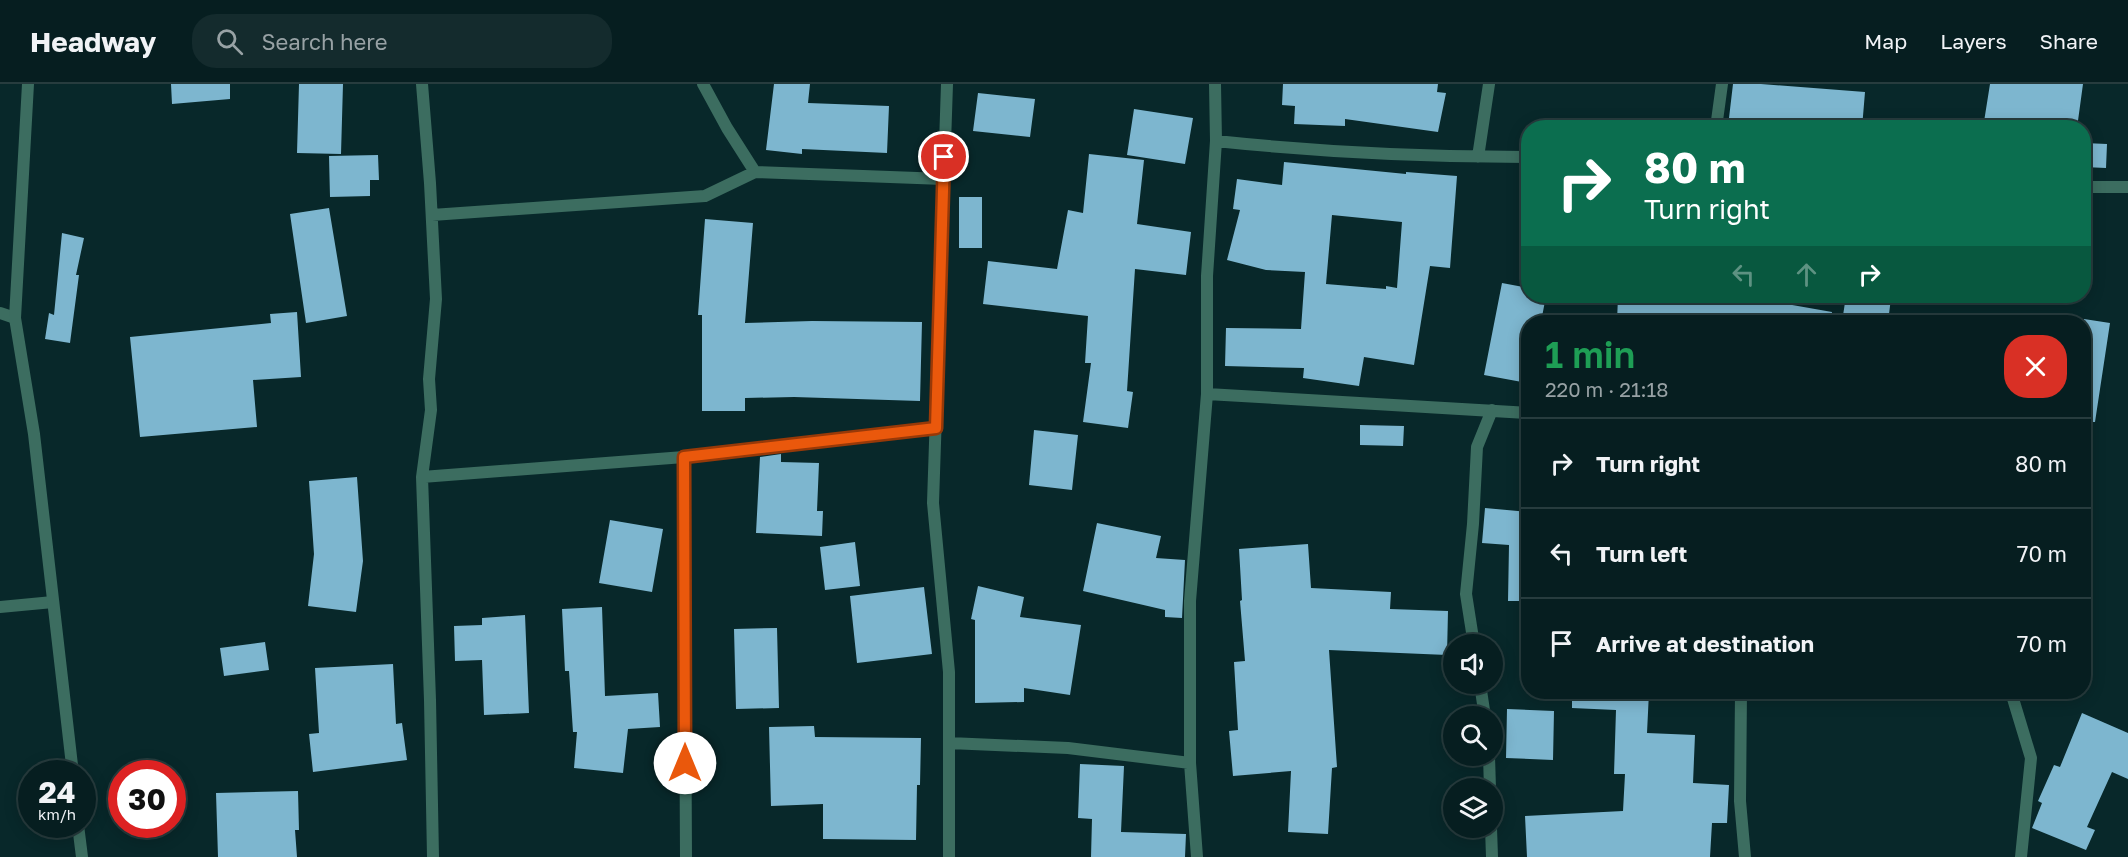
<!DOCTYPE html>
<html lang="en">
<head>
<meta charset="utf-8">
<style>
	body { margin:0; font-family:"Golos Text",sans-serif; background:#142b2d; color:#f1f3f6; height:100vh; display:flex; flex-direction:column; font-size:22px; white-space:nowrap }
	* { box-sizing:border-box; margin:0 }
	p { font-size:20px; color:#98a2a5 }
	.icon { flex:none; width:33px; height:33px; fill:none; stroke:currentColor; stroke-width:2; stroke-linecap:round; stroke-linejoin:round }
	.map { position:relative; flex:1; overflow:hidden }
	.side { position:absolute; left:1521px; top:231px; width:570px; height:384px; display:flex; flex-direction:column; background:#061e20; border-radius:24px; box-shadow:0 3px 15px #0003,0 0 0 2px #273c3e }
	.side>* { flex:none }
	.banner { position:absolute; left:1521px; top:36px; width:570px; height:183px; border-radius:24px; box-shadow:0 3px 15px #0003,0 0 0 2px #273c3e; background:#0b6e4f; color:#fff; overflow:hidden }
	.controls { position:absolute; left:1443px; top:550px; display:grid; gap:12px }
	.controls a { display:grid; place-items:center; width:60px; height:60px; border-radius:50%; background:#061e20; box-shadow:0 3px 15px #0003,0 0 0 2px #273c3e; font-size:30px }
	.speed { position:absolute; left:18px; top:676px; display:flex; gap:12px; font-size:30px; font-weight:700; text-align:center }
	.speed>* { display:grid; place-content:center; width:78px; height:78px; border-radius:50%; background:#061e20; box-shadow:0 3px 15px #0003,0 0 0 2px #273c3e; line-height:1 }
	.speed small { font-size:15px; font-weight:400 }
	.speed .limit { border:9px solid #d22; background:#fff; color:#111 }
	.pin { position:absolute; display:grid; place-items:center; width:51px; height:51px; color:#fff; margin:-26px; border:3px solid #fff; border-radius:50%; box-shadow:0 2px 6px #0007 }
	.me { position:absolute; width:66px; margin:-33px; rotate:0deg; stroke-linejoin:round; filter:drop-shadow(0 0 4px #0008) }
	.turn { display:flex; align-items:center; gap:21px; height:126px; padding:0 24px; font-size:27px }
	.turn .icon { width:78px; height:78px; stroke-width:2.5 }
	.turn b { display:block; font-size:42px; line-height:51px }
	.lanes { display:flex; align-items:center; height:57px; padding:0 24px; background:#0003; justify-content:center; gap:30px; direction:ltr }
	.lanes .off { opacity:.35 }
	.round { display:grid; place-items:center; flex:none; width:63px; height:63px; border-radius:24px; background:#142b2d }
	.head { display:flex; align-items:center; justify-content:space-between; height:102px; padding:0 24px }
	h1 { font-size:36px; font-weight:600; line-height:45px; color:#1e9e55 }
	ul { padding:0; list-style:none }
	li { display:flex; align-items:center; gap:18px; height:90px; padding:0 24px; border-top:2px solid #273c3e }
	li div { flex:1 }
	li b { display:block; font-size:22px }
	li em { font-style:normal }
	header { display:flex; align-items:center; gap:36px; box-sizing:border-box; height:84px; padding:0 30px; background:#061e20; border-bottom:2px solid #273c3e }
	header strong { font-size:28px }
	nav { display:flex; gap:33px; margin-inline-start:auto; font-size:21px }
	.search { width:420px; height:54px; background:#142b2d; display:flex; align-items:center; gap:15px; box-sizing:border-box; padding:0 21px; border-radius:24px; color:#98a2a5; font-size:22px }
	.map>svg:first-child { display:block }
	.building { fill:#7db6cf; fill-rule:evenodd }
	.lines { fill:none; stroke-linecap:round; stroke-linejoin:round }
	.minor { stroke:#3c6d60; stroke-width:12 }
	.tertiary { stroke:#3c6d60; stroke-width:12 }
	.route-casing { stroke:#983908; stroke-width:15 }
	.route { stroke:#ea580c; stroke-width:10 }
</style>
</head>
<body>
<header>
<strong>Headway</strong>
<div class="search"><svg class="icon" aria-label="search" viewBox="0 0 24 24"><circle cx="10" cy="10" r="6"/><path d="M15 15l6 6"/></svg>Search here</div>
<nav><a>Map</a><a>Layers</a><a>Share</a></nav>
</header>
<div class="map">
<svg width="2128" height="773" viewBox="0 0 2128 773">
	<rect width="100%" height="100%" fill="#08282a"/>
	<!-- building -->
	<path class="building" d="M 171,0 L 230,0 L 230,15 L 172,20 Z
		M 299,0 L 343,0 L 341,70 L 297,69 Z
		M 774,0 L 810,0 L 808,19 L 889,22 L 887,69 L 802,65 L 802,70 L 766,66 Z
		M 1283,0 L 1438,0 L 1437,8 L 1446,9 L 1438,48 L 1345,35 L 1345,42 L 1294,40 L 1295,22 L 1282,21 Z
		M 1733,0 L 1761,0 L 1865,8 L 1862,44 L 1819,44 L 1729,34 Z
		M 1990,0 L 2083,0 L 2077,44 L 1983,44 Z
		M 978,9 L 1035,15 L 1030,53 L 973,47 Z
		M 1134,25 L 1193,34 L 1185,80 L 1127,71 Z
		M 2084,59 L 2107,60 L 2106,84 L 2084,83 Z
		M 1089,70 L 1144,76 L 1137,140 L 1191,148 L 1186,191 L 1135,185 L 1127,307 L 1133,308 L 1128,344 L 1083,338 L 1091,279 L 1085,279 L 1088,232 L 983,220 L 988,177 L 1057,185 L 1068,126 L 1083,129 Z
		M 378,71 L 379,96 L 370,96 L 370,112 L 330,113 L 329,72 Z
		M 1284,78 L 1406,90 L 1406,88 L 1457,92 L 1450,184 L 1430,182 L 1414,281 L 1364,273 L 1359,302 L 1303,294 L 1304,284 L 1225,282 L 1226,244 L 1301,245 L 1305,188 L 1266,186 L 1227,176 L 1240,126 L 1233,125 L 1237,95 L 1282,101 ZM 1332,131 L 1402,138 L 1397,204 L 1386,202 L 1386,205 L 1326,200 Z
		M 959,113 L 982,113 L 982,164 L 959,164 Z
		M 329,124 L 347,232 L 306,239 L 290,130 Z
		M 705,135 L 753,139 L 745,239 L 812,237 L 922,238 L 920,317 L 794,313 L 745,314 L 745,327 L 702,327 L 702,231 L 698,231 Z
		M 62,149 L 84,154 L 76,191 L 79,191 L 70,259 L 45,255 L 49,229 L 54,231 Z
		M 1502,199 L 1528,204 L 1528,212 L 1546,212 L 1541,238 L 1528,238 L 1528,299 L 1484,291 Z
		M 1618,212 L 1740,212 L 1832,228 L 1831,238 L 1617,238 Z
		M 1846,212 L 1871,212 L 1891,214 L 1888,238 L 1842,238 Z
		M 297,228 L 301,293 L 253,296 L 257,343 L 140,353 L 130,253 L 271,239 L 270,230 Z
		M 2084,235 L 2110,239 L 2095,338 L 2084,338 Z
		M 1360,341 L 1404,342 L 1403,362 L 1360,361 Z
		M 1034,346 L 1078,351 L 1072,406 L 1029,401 Z
		M 781,370 L 781,378 L 819,379 L 817,427 L 823,427 L 822,452 L 756,449 L 760,373 Z
		M 357,393 L 363,477 L 356,528 L 308,522 L 314,470 L 309,397 Z
		M 1485,424 L 1528,428 L 1528,517 L 1508,517 L 1509,461 L 1482,459 Z
		M 610,436 L 663,445 L 652,508 L 599,499 Z
		M 1097,439 L 1161,452 L 1156,474 L 1185,476 L 1182,534 L 1165,533 L 1165,526 L 1083,507 Z
		M 855,458 L 860,502 L 825,506 L 820,463 Z
		M 1308,460 L 1311,504 L 1391,508 L 1390,525 L 1448,527 L 1447,571 L 1329,566 L 1337,683 L 1332,684 L 1328,750 L 1288,748 L 1291,687 L 1233,692 L 1229,647 L 1238,646 L 1234,578 L 1245,577 L 1240,517 L 1242,516 L 1239,465 Z
		M 978,502 L 1024,513 L 1020,533 L 1081,541 L 1070,611 L 1024,604 L 1024,618 L 975,619 L 975,536 L 971,535 Z
		M 924,503 L 932,570 L 857,579 L 850,512 Z
		M 602,523 L 605,612 L 658,609 L 660,643 L 628,645 L 623,689 L 574,684 L 577,648 L 573,648 L 569,587 L 565,587 L 562,525 Z
		M 525,531 L 529,629 L 484,631 L 482,576 L 455,577 L 454,542 L 482,541 L 482,534 Z
		M 777,544 L 779,624 L 736,625 L 734,545 Z
		M 265,558 L 269,586 L 224,592 L 220,564 Z
		M 393,580 L 396,640 L 402,639 L 407,676 L 313,688 L 309,650 L 319,649 L 315,584 Z
		M 1572,608 L 1649,608 L 1647,649 L 1695,651 L 1693,699 L 1729,701 L 1727,739 L 1712,739 L 1710,773 L 1527,773 L 1525,732 L 1623,727 L 1625,690 L 1614,690 L 1616,626 L 1572,624 Z
		M 1507,625 L 1554,627 L 1553,676 L 1506,674 Z
		M 2082,629 L 2128,649 L 2128,695 L 2112,688 L 2087,743 L 2095,746 L 2086,766 L 2032,744 L 2042,719 L 2038,717 L 2054,681 L 2060,683 Z
		M 814,642 L 815,653 L 921,654 L 920,701 L 917,701 L 916,756 L 823,755 L 823,720 L 771,722 L 769,643 Z
		M 1080,680 L 1124,682 L 1121,748 L 1186,750 L 1185,773 L 1091,773 L 1092,735 L 1078,734 Z
		M 298,707 L 299,746 L 295,746 L 297,773 L 218,773 L 216,709 Z"/>
	<g class="lines">
		<!-- minor -->
		<path class="minor" d="M 422,0 L 430,99 L 436,215 L 429,295 L 431,326 L 422,393 L 430,616 L 433,773
			M 703,0 L 727,44 L 755,88
			M 947,0 L 933,419 L 949,588 L 949,773
			M 1716,44 L 1722,0
			M 1216,57 C 1320,68 1424,73 1528,73
			M 1478,73 L 1489,0
			M 2084,103 L 2128,103
			M 432,131 L 705,112 L 755,88 L 944,95
			M 0,229 L 15,234
			M 1207,310 L 1528,329
			M 684,373 L 686,773
			M 422,393 L 684,373 L 936,344
			M 0,523 L 53,518
			M 1474,561 L 1466,510 L 1473,440 L 1477,363 L 1492,326
			M 1480,600 L 1485,633
			M 1741,608 L 1740,717 L 1745,773
			M 2011,608 L 2031,674 L 2021,773
			M 949,659 L 1068,664 L 1190,679
			M 1489,672 L 1490,705
			M 1491,744 L 1492,773
			M 1197,773 L 1190,679 L 1190,517 L 1207,310 L 1207,192 L 1216,57 L 1215,0"/>
		<!-- tertiary -->
		<path class="tertiary" d="M 28,0 L 15,234 L 34,350 L 73,690
			M 78,741 L 82,773"/>
	</g>
	<g class="lines">
		<defs>
			<path id="route" d="M 685,679 L 684,373 L 936,344 L 944,73"/>
		</defs>
		<!-- route casing -->
		<use href="#route" class="route-casing"/>
		<!-- route -->
		<use href="#route" class="route"/>
	</g>
</svg>
<div class="controls">
<a><svg class="icon" aria-label="sound" viewBox="0 0 24 24"><path d="M4 9h4l5-4v14l-5-4H4zM17 9q2 3 0 6"/></svg></a>
<a><svg class="icon" aria-label="search" viewBox="0 0 24 24"><circle cx="10" cy="10" r="6"/><path d="M15 15l6 6"/></svg></a>
<a><svg class="icon" aria-label="layers" viewBox="0 0 24 24"><path d="M12 4l9 5-9 5-9-5zM3 14l9 5 9-5"/></svg></a>
</div>
<div class="speed"><div>24<small>km/h</small></div><div class="limit">30</div></div>
<div class="pin" style="left:944px;top:73px;background:#d93025"><svg class="icon" aria-label="arrive" viewBox="0 0 24 24"><path d="M6 21V4h12l-3 4 3 4H6"/></svg></div>
<svg class="me" style="left:685px;top:679px" viewBox="-20 -20 40 40"><circle r="19" fill="#fff"/><path d="M0-13L10 11 0 6-10 11z" fill="#ea580c"/></svg>
<div class="banner">
<div class="turn"><svg class="icon" aria-label="right" viewBox="0 0 24 24"><path d="M7 20v-9h11M14 6l5 5-5 5"/></svg><div><b>80 m</b>Turn right</div></div>
<div class="lanes"><svg class="icon off" aria-label="left" viewBox="0 0 24 24"><path d="M17 20v-9H6M10 6l-5 5 5 5"/></svg><svg class="icon off" aria-label="ahead" viewBox="0 0 24 24"><path d="M12 20V5M6 11l6-6 6 6"/></svg><svg class="icon" aria-label="right" viewBox="0 0 24 24"><path d="M7 20v-9h11M14 6l5 5-5 5"/></svg></div>
</div>
<section class="side">
<div class="head"><div><h1>1 min</h1><p>220 m · 21:18</p></div><a class="round" style="background:#d93025;color:#fff"><svg class="icon" aria-label="close" viewBox="0 0 24 24"><path d="M6 6l12 12M18 6L6 18"/></svg></a></div>
<ul>
<li><svg class="icon" aria-label="right" viewBox="0 0 24 24"><path d="M7 20v-9h11M14 6l5 5-5 5"/></svg><div><b>Turn right</b></div><em>80 m</em></li>
<li><svg class="icon" aria-label="left" viewBox="0 0 24 24"><path d="M17 20v-9H6M10 6l-5 5 5 5"/></svg><div><b>Turn left</b></div><em>70 m</em></li>
<li><svg class="icon" aria-label="arrive" viewBox="0 0 24 24"><path d="M6 21V4h12l-3 4 3 4H6"/></svg><div><b>Arrive at destination</b></div><em>70 m</em></li>
</ul>
</section>
</div>
</body>
</html>
